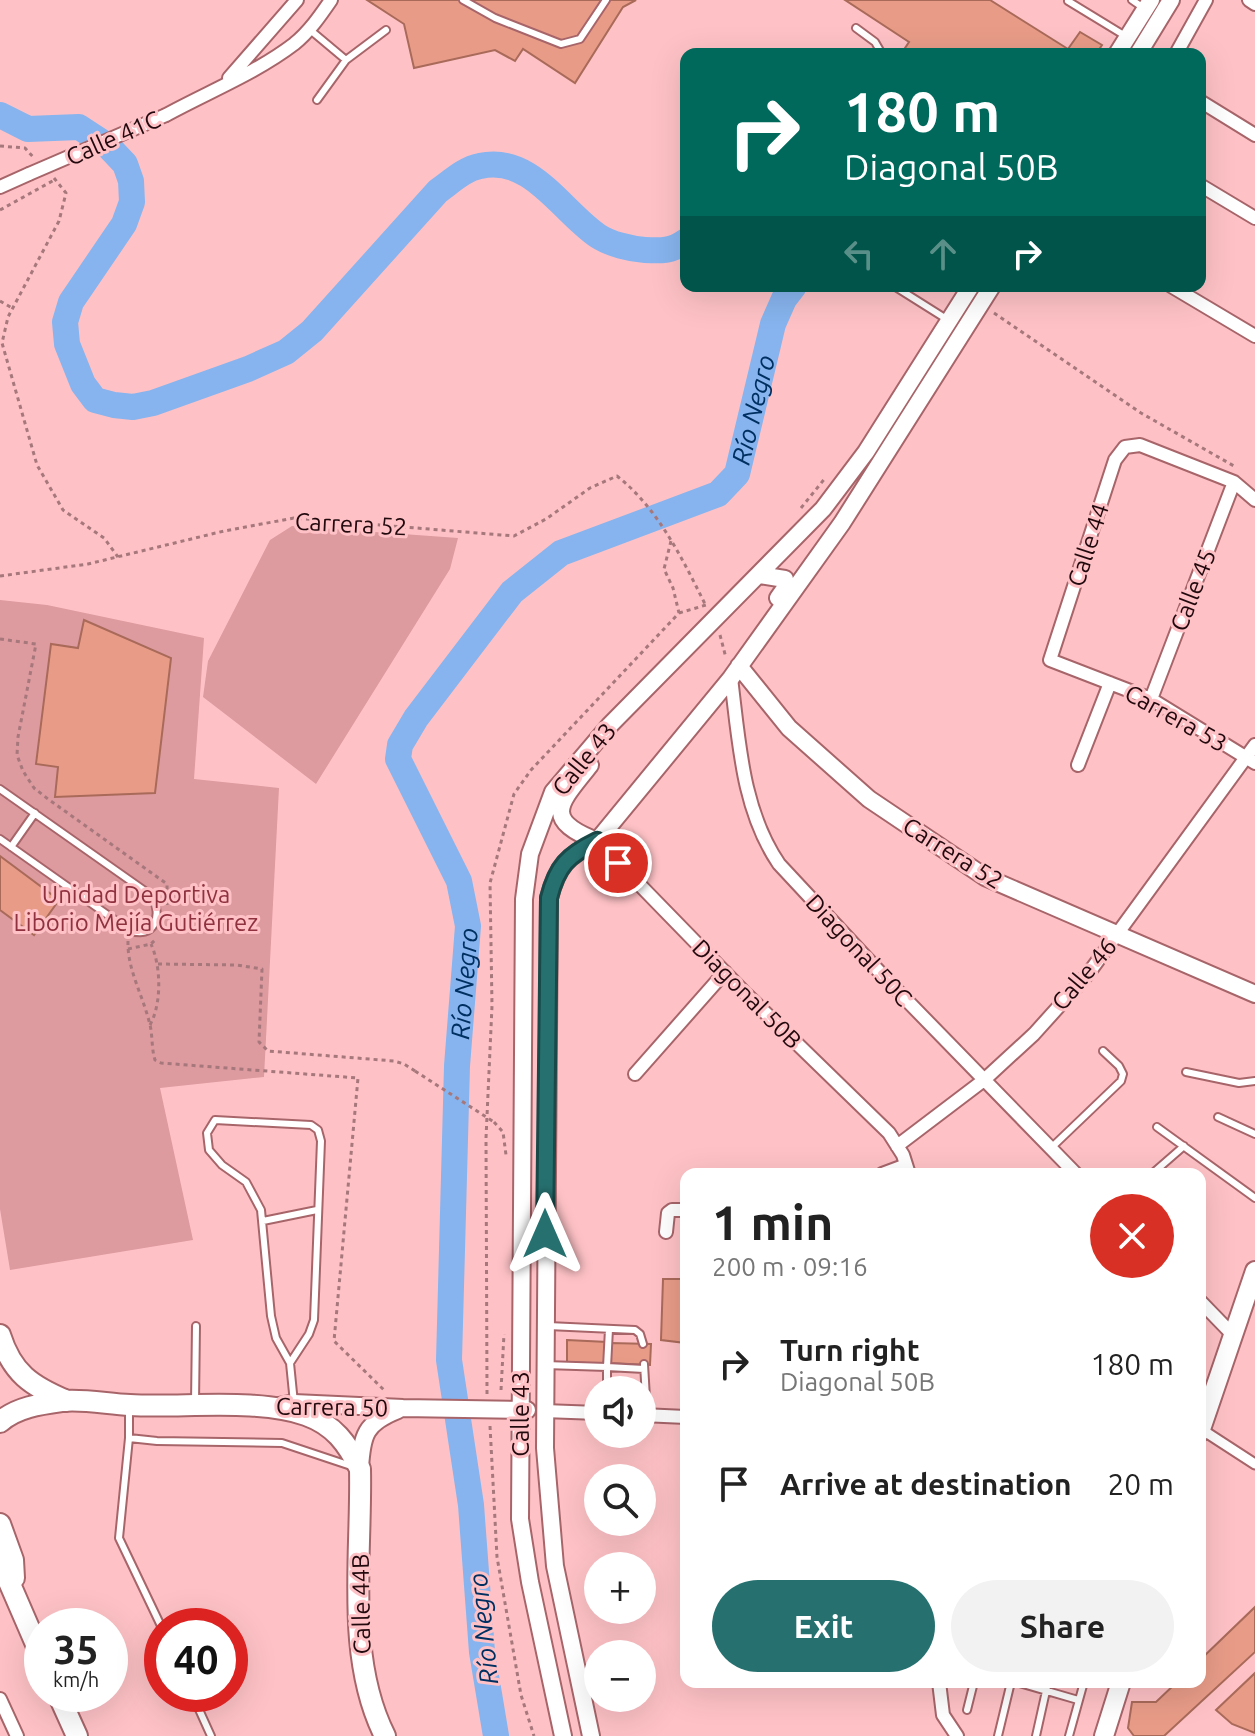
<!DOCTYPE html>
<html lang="en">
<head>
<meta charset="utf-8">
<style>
	body { margin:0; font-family:Ubuntu,sans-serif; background:#f2f2f2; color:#222; height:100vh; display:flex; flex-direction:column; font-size:30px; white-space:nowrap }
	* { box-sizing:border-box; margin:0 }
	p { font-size:26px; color:#767676 }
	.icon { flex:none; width:44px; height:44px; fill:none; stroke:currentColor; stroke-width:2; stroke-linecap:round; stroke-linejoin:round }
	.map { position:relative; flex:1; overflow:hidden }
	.details { position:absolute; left:680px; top:1168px; width:526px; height:520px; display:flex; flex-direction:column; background:#fff; border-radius:16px; box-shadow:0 8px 32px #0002 }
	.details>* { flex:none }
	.guide { position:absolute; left:680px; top:48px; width:526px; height:244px; border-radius:16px; box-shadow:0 8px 32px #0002; background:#00695c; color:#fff; overflow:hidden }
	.tools { position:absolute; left:584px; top:1376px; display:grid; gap:16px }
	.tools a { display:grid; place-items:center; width:72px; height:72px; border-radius:50%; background:#fff; box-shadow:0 8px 32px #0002; font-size:40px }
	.speed { position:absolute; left:24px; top:1608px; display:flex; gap:16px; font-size:40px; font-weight:700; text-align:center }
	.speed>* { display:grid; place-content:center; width:104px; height:104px; border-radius:50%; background:#fff; box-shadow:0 8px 32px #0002; line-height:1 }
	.speed small { font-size:20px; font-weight:400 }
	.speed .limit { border:12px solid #d22; background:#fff; color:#111 }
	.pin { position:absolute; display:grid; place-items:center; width:68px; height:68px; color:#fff; margin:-34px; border:4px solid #fff; border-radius:50%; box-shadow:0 2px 8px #0007 }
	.me { position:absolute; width:88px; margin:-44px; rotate:0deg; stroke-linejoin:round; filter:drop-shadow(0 0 6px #0008) }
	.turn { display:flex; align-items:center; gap:28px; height:168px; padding:0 32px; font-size:36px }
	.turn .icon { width:104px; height:104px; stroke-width:2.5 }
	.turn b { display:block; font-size:56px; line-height:68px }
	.lanes { display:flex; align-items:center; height:76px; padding:0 32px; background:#0003; justify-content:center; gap:40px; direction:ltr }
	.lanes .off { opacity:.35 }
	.round { display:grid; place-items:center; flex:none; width:84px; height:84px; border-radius:42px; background:#f2f2f2 }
	.overview { display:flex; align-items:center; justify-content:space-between; height:136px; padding:0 32px }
	h1 { font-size:48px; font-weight:700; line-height:60px }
	.primary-button { display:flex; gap:16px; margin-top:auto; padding:16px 32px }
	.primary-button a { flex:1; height:92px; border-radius:48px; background:#267170; color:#fff; font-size:32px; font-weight:700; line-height:92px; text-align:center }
	.primary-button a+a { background:#f2f2f2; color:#222 }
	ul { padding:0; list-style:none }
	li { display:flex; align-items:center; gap:24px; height:120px; padding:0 32px }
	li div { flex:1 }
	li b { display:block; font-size:30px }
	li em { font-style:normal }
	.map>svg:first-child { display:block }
	.green { fill:#dd9a9f }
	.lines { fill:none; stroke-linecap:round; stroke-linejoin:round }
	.river { stroke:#87b4ee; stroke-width:26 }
	.building { fill:#e89c88; stroke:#a96a5a; stroke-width:2 }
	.service-casing { stroke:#a7656a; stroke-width:10 }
	.pedestrian-casing { stroke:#a7656a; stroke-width:13 }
	.minor-casing { stroke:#a7656a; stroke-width:16 }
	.tertiary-casing { stroke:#a7656a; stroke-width:20 }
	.secondary-casing { stroke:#a7656a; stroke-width:22 }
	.primary-casing { stroke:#a7656a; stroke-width:24 }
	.path { stroke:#a6787c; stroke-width:3; stroke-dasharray:4 4; stroke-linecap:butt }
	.service { stroke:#fff; stroke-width:6 }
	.pedestrian { stroke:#fff; stroke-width:9 }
	.minor { stroke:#fff; stroke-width:12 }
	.tertiary { stroke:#fff; stroke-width:16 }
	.secondary { stroke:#fff; stroke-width:18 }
	.primary { stroke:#fff; stroke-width:20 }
	.minor-bridge-casing { stroke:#a7656a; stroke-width:16; stroke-linecap:butt }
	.path-bridge { stroke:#a6787c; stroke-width:3; stroke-dasharray:4 4; stroke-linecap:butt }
	.minor-bridge { stroke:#fff; stroke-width:12 }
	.route-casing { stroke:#194949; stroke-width:20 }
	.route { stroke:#267170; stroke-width:14 }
	.labels { text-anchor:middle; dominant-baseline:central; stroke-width:6; stroke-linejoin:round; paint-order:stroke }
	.street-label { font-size:24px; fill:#22090d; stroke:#fec2c6 }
	.park-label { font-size:24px; fill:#8f313f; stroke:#fec2c6 }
	.water-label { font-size:26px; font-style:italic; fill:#003062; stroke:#fec2c6 }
</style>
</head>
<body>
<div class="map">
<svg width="1255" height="1736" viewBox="0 0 1255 1736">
	<rect width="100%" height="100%" fill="#fec2c6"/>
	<!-- green -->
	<path class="green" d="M 292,526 L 458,538 L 450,569 L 316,784 L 203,697 L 208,661 L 270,540 Z
		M 0,600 L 47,605 L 204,638 L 194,779 L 279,788 L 264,1077 L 160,1088 L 193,1240 L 10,1270 L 0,1209 Z"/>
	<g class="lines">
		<!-- river -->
		<g class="river">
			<path d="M 0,115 L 28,129 L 79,127 L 108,146 L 125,164 L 131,181 L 132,202 L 124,224 L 71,302 L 65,322 L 67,344 L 83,384 L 95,400 L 114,405 L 133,407 L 153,403 L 248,369 L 286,352 L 312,331 L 438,191 C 451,182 464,169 480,166 C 531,154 562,212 598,236 C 610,244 631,249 645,250 C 662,251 672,251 686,241"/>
			<path id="s1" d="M 496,1736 L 482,1652 L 471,1505 L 449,1360 L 457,1066 L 468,926 L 459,881 L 398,759 L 400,745 L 416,718 L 512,592 L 561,553 L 718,494 L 737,474 L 773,324 L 784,299 L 794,286"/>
		</g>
	</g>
	<!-- building -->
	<path class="building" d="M 367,0 L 636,0 L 623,7 L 575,83 L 523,49 L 515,61 L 495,50 L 414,68 L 404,24 Z
		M 845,0 L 990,0 L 1068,49 L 1080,32 L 1102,45 L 1096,54 L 901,54 L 909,42 Z
		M 84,620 L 171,658 L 155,793 L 55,797 L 58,767 L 36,764 L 51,644 L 78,648 Z
		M 0,856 L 59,900 L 34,935 L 0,910 Z
		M 663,1279 L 686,1279 L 686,1343 L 661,1340 Z
		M 567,1340 L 607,1342 L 606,1364 L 567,1362 Z
		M 610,1343 L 651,1344 L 650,1365 L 609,1363 Z
		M 1255,1607 L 1255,1652 L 1164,1736 L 1134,1736 L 1128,1728 L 1132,1702 L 1156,1702 L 1177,1682 L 1200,1682 L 1200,1660 Z
		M 1255,1673 L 1255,1733 L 1232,1724 L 1216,1710 Z"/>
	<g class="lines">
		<defs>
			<path id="service" d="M 463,0 L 495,18 L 561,44 L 580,39 L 606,0
				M 1132,0 L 1145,9
				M 1068,1 L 1127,37
				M 856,28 L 875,42 L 882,54
				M 309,29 L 346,60
				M 317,100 L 346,60 L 386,30
				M 894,286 L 948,320
				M 0,789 L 152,896 C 163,916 154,940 129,930 L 0,839
				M 11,847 L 35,813
				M 1186,1072 L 1239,1083 L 1255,1081
				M 1218,1117 L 1255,1134
				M 1157,1127 L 1255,1198
				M 1051,1148 L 1121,1081 L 1123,1074 L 1119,1066 L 1103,1051
				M 1153,1173 L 1184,1146
				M 263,1221 L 317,1210
				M 548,1326 L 635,1330 L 640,1334 L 643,1344
				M 609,1329 L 607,1367 L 644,1369
				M 290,1363 L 309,1334 L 314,1320 L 321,1141 L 318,1130 L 311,1125 L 215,1120 L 207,1133 L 209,1150 L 222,1165 L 246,1182 L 261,1210 L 271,1316 L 276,1338 L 290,1363 L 294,1403
				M 644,1364 L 647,1415
				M 545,1365 L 607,1367 L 607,1390
				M 195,1403 L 196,1326
				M 129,1410 L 129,1438 L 119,1538 L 162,1628
				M 129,1438 L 157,1441 L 282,1443 L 354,1467
				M 1016,1682 L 1078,1700
				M 192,1694 L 211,1736
				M 967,1710 L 974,1682
				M 998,1736 L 1011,1682
				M 1036,1736 L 1048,1682
				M 1069,1736 L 1084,1682"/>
			<path id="pedestrian" d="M 1201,1429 L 1255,1464"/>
			<path id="minor" d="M 1249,0 L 1255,4
				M 1176,54 L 1206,0
				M 229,78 L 297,0
				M 1200,101 L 1255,135
				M 166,115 C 208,92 256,73 294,44 C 309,32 320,16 331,0
				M 1200,185 L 1255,218
				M 0,187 L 29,174
				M 1171,286 L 1255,336
				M 1255,500 L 1234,482 L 1140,445 L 1125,447 L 1115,460 L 1050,660 L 1151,699 L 1255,763
				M 731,678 C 739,741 742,810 779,864 L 887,980 L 1076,1174
				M 1151,699 L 1234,482
				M 1078,765 L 1110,683
				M 597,841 L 746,994 L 889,1133 L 903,1155 L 909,1174
				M 635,1074 L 725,972
				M 897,1146 L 984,1080 L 1034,1034 L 1088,974 L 1255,745
				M 882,1174 L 906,1165
				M 666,1232 L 668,1213 L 672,1210 L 686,1210
				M 1200,1301 L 1233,1335
				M 544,1411 L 598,1413
				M 642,1415 L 686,1417
				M 939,1682 L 943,1715 L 957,1736
				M 0,1699 L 17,1736"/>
			<path id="tertiary" d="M 1117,54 L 1151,0
				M 1138,54 L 1171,0
				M 759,575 L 785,579 L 785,588 L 778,598
				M 739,666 L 789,728 L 869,799 L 985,877 L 1255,994
				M 590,765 C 561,802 540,819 597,841
				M 279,1406 L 294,1403 L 403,1408 L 527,1410
				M 360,1468 C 362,1435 365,1423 398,1410
				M 563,1736 L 530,1582 L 520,1519 L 524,899 L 530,854 L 553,792 L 610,725 L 823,509 L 866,452 L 971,286
				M 591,1736 L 555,1566 L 545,1448 L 549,898 C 557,866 567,856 597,841 L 731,678 L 842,523 L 992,286"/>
			<path id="secondary" d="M 1200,1432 L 1255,1271
				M 1104,1736 L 1121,1682"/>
			<path id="primary" d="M 0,1335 C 12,1373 31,1386 67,1401
				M 0,1422 C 17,1407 41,1404 63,1401 C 84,1399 108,1404 130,1405 C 181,1408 260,1398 306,1415 C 334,1425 347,1443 360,1469 C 362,1556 345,1657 385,1736
				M 0,1524 L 13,1560 L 14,1578
				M 0,1561 L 42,1658
				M 58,1694 L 77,1736"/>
		</defs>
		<!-- service casing -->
		<use href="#service" class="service-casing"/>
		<!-- pedestrian casing -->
		<use href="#pedestrian" class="pedestrian-casing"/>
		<!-- minor casing -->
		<use href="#minor" class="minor-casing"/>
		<!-- tertiary casing -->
		<use href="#tertiary" class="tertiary-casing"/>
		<!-- secondary casing -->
		<use href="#secondary" class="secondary-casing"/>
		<!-- primary casing -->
		<use href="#primary" class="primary-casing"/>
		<!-- path -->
		<path class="path" d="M 0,146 L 25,148 L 34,158
			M 54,178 L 66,193 L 59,221 L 8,317 L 2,343 L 37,465 L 63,510 L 104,538 L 118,557
			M 0,210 L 56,179
			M 0,301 L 12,308
			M 994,313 L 1141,413 L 1234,466
			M 801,508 L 826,477
			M 0,576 L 88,564 L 224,531 L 294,518 L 514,536 L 546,519 L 590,488 L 617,476 C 658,508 683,560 706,606
			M 679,613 L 706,605
			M 720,635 L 726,658
			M 0,639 L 36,644 L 18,737 L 17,755 L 23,771 L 34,788 L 48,799 L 167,884 L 167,905
			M 128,941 C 127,968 142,994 149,1021 C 153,1034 151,1047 155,1060 L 161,1063 L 358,1078 L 334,1341 L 386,1392
			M 128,949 L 151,944 L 157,938
			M 158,964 L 237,965 L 262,969 L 259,1042 L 268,1051 L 394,1061 L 404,1064 L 415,1071
			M 150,1025 C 162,1003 161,966 151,944
			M 494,1122 L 503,1132 L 506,1155
			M 501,1390 L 504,1334
			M 487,1394 L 486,1138 L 492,1006 L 490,883 L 514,794 L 531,770 L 679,613 L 673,588 L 664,569 L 671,541
			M 490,1426 L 497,1557 L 521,1695 L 534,1736"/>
		<!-- service -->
		<use href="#service" class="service"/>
		<!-- pedestrian -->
		<use href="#pedestrian" class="pedestrian"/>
		<!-- minor -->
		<use href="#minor" class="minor"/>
		<!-- tertiary -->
		<use href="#tertiary" class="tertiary"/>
		<!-- secondary -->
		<use href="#secondary" class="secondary"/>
		<!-- primary -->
		<use href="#primary" class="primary"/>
		<defs>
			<path id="minor-bridge" d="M 29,174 L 166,115"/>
		</defs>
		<!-- minor-bridge casing -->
		<use href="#minor-bridge" class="minor-bridge-casing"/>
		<!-- path-bridge -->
		<path class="path-bridge" d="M 415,1071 L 494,1122"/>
		<!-- minor-bridge -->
		<use href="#minor-bridge" class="minor-bridge"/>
	</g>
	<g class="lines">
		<defs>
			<path id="route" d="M 545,1234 L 549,898 C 557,866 568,855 597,841 L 618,863"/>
		</defs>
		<!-- route casing -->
		<use href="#route" class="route-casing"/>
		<!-- route -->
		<use href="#route" class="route"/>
	</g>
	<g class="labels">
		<!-- street labels -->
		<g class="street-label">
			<text transform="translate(113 138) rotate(-24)">Calle 41C</text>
			<text transform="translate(351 524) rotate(3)">Carrera 52</text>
			<text transform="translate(1088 545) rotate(-72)">Calle 44</text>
			<text transform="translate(1193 590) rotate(-69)">Calle 45</text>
			<text transform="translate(1176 718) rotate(29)">Carrera 53</text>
			<text transform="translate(584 759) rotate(-51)">Calle 43</text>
			<text transform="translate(953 853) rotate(32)">Carrera 52</text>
			<text transform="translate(859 950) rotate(47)">Diagonal 50C</text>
			<text transform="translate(1084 974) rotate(-50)">Calle 46</text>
			<text transform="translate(747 994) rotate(45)">Diagonal 50B</text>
			<text transform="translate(332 1407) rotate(1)">Carrera 50</text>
			<text transform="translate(520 1414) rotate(-90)">Calle 43</text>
			<text transform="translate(361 1604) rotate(-91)">Calle 44B</text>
		</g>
		<!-- park labels -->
		<g class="park-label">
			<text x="136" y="894">Unidad Deportiva<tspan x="136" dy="28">Liborio Mejía Gutiérrez</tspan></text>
		</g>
		<!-- water labels -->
		<g class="water-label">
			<text stroke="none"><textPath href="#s1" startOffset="1524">Río Negro</textPath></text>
			<text stroke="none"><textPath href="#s1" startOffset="756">Río Negro</textPath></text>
			<text transform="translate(483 1629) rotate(-96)">Río Negro</text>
		</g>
	</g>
</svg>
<div class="tools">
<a><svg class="icon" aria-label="sound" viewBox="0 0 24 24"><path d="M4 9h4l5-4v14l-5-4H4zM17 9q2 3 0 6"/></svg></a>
<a><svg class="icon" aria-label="search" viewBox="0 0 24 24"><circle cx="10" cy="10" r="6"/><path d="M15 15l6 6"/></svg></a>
<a>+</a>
<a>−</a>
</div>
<div class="speed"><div>35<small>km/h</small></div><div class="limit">40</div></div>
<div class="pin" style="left:618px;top:863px;background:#d93025"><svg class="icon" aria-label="arrive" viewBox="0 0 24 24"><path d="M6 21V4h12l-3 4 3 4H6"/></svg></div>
<svg class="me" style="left:545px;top:1234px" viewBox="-20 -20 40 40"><path d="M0-17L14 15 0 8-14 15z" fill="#267170" stroke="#fff" stroke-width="4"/></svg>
<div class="guide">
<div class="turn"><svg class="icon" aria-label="right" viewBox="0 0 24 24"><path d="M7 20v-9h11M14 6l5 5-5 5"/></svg><div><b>180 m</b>Diagonal 50B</div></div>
<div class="lanes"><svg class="icon off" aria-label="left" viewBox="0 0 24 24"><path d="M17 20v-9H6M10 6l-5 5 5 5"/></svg><svg class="icon off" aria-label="ahead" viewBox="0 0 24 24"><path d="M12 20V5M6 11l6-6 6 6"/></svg><svg class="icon" aria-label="right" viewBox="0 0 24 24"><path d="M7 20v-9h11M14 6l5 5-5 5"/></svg></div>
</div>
<section class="details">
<div class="overview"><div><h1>1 min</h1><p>200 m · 09:16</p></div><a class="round" style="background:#d93025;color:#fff"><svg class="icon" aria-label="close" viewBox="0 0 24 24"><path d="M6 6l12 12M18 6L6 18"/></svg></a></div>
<ul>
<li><svg class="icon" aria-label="right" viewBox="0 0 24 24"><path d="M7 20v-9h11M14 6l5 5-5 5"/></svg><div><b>Turn right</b><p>Diagonal 50B</p></div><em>180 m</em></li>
<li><svg class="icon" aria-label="arrive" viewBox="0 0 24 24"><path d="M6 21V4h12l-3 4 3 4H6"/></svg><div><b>Arrive at destination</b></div><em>20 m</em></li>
</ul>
<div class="primary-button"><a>Exit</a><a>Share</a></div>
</section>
</div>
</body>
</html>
